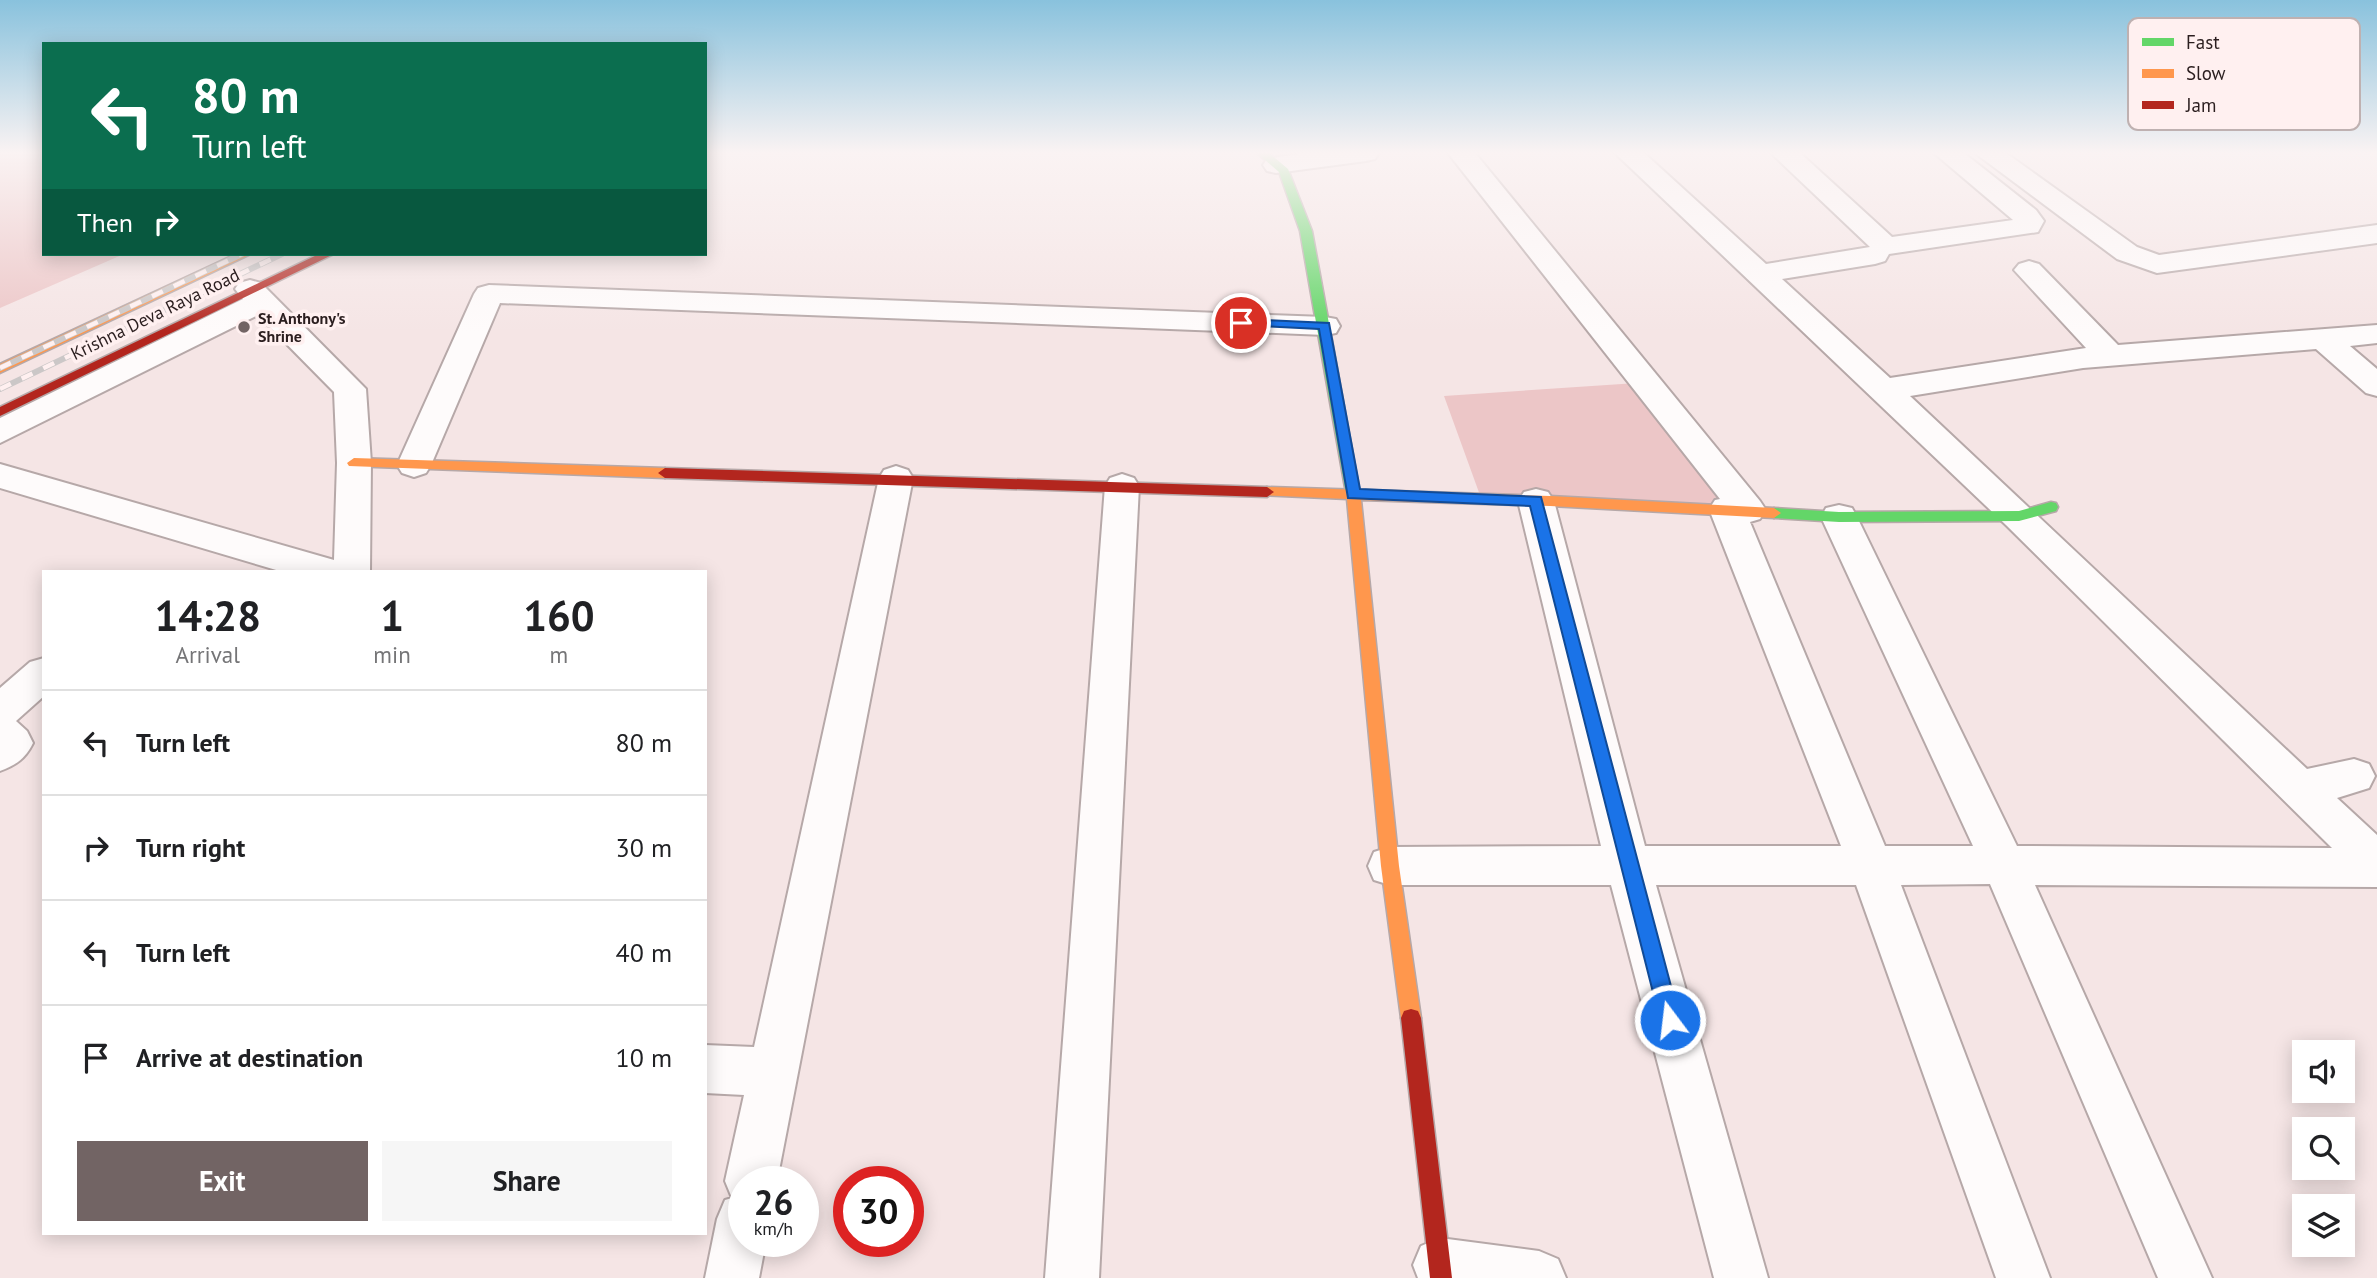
<!DOCTYPE html>
<html lang="en">
<head>
<meta charset="utf-8">
<style>
	body { margin:0; font-family:"PT Sans",sans-serif; background:#f6f6f6; color:#202124; height:100vh; display:flex; flex-direction:column; font-size:26px; white-space:nowrap }
	* { box-sizing:border-box; margin:0 }
	p { font-size:23px; color:#757577 }
	.icon { flex:none; width:38px; height:38px; fill:none; stroke:currentColor; stroke-width:2; stroke-linecap:round; stroke-linejoin:round }
	.map { position:relative; flex:1; overflow:hidden }
	.sheet { position:absolute; left:42px; top:570px; width:665px; height:665px; display:flex; flex-direction:column; background:#fff; border-radius:0px; box-shadow:0 4px 18px #0003 }
	.sheet>* { flex:none }
	.hud { position:absolute; left:42px; top:42px; width:665px; height:214px; border-radius:0px; box-shadow:0 4px 18px #0003; background:#0b6e4f; color:#fff; overflow:hidden }
	.tools { position:absolute; left:2292px; top:1040px; display:grid; gap:14px }
	.tools a { display:grid; place-items:center; width:63px; height:63px; border-radius:0px; background:#fff; box-shadow:0 4px 18px #0003; font-size:35px }
	.speed { position:absolute; left:728px; top:1166px; display:flex; gap:14px; font-size:35px; font-weight:700; text-align:center }
	.speed>* { display:grid; place-content:center; width:91px; height:91px; border-radius:50%; background:#fff; box-shadow:0 4px 18px #0003; line-height:1 }
	.speed small { font-size:18px; font-weight:400 }
	.speed .limit { border:10px solid #d22; background:#fff; color:#111 }
	.pin { position:absolute; display:grid; place-items:center; width:60px; height:60px; color:#fff; margin:-30px; border:4px solid #fff; border-radius:50%; box-shadow:0 2px 7px #0007 }
	.me { position:absolute; width:77px; margin:-38px; rotate:345deg; stroke-linejoin:round; filter:drop-shadow(0 0 5px #0008) }
	.turn { display:flex; align-items:center; gap:24px; height:147px; padding:0 35px; font-size:32px }
	.turn .icon { width:91px; height:91px; stroke-width:2.5 }
	.turn b { display:block; font-size:49px; line-height:60px }
	.then { display:flex; align-items:center; height:66px; padding:0 35px; background:#0003; gap:14px; font-size:26px }
	.eta { display:flex; justify-content:space-evenly; align-items:center; height:119px; text-align:center }
	.eta b { font-size:42px; font-weight:700; line-height:49px }
	.cta { display:flex; gap:14px; margin-top:auto; padding:14px 35px }
	.cta a { flex:1; height:80px; border-radius:0px; background:#726464; color:#fff; font-size:28px; font-weight:700; line-height:80px; text-align:center }
	.cta a+a { background:#f6f6f6; color:#202124 }
	ul { padding:0; list-style:none }
	li { display:flex; align-items:center; gap:21px; height:105px; padding:0 35px; border-top:2px solid #e0e0e0 }
	li div { flex:1 }
	li b { display:block; font-size:26px }
	li em { font-style:normal }
	.map>svg:first-child { display:block }
	.green { fill:#ecc6c7 }
	.lines { fill:none; stroke-linecap:round; stroke-linejoin:round }
	.street-casing { stroke:#b6a8a8; stroke-width:4 }
	.fast-casing { stroke:#b6a8a8; stroke-width:3 }
	.slow-casing { stroke:#b6a8a8; stroke-width:3 }
	.jam-casing { stroke:#b6a8a8; stroke-width:3 }
	.street { fill:#fefbfb; fill-rule:evenodd }
	.fast { fill:#63d668; fill-rule:evenodd }
	.slow { fill:#ff974d; fill-rule:evenodd }
	.jam { fill:#b3261e; fill-rule:evenodd }
	.rail-casing { stroke:#cbc7c7; stroke-width:6 }
	.rail { stroke:#fff0f0; stroke-width:4.5; stroke-dasharray:12; stroke-linecap:butt }
	.route { fill:#1a73e8; stroke:#114b97; stroke-width:2 }
	.poi-dot { fill:#726464; stroke:#fff0f0; stroke-width:2.5 }
	.labels { text-anchor:middle; dominant-baseline:central; stroke-width:7; stroke-linejoin:round; paint-order:stroke }
	.far-poi-label { font-size:16px; font-weight:bold; fill:#2b1e1f; stroke:#fff0f0; text-anchor:start }
	.street-label { font-size:18px; fill:#2b1e1f; stroke:#fff0f0 }
	.key { fill:#fff0f0; stroke:#bfb1b1; stroke-width:2 }
	.key-label { font-size:19px; fill:#2b1e1f }
</style>
</head>
<body>
<div class="map">
<svg width="2377" height="1278" viewBox="0 0 2377 1278">
	<rect width="100%" height="100%" fill="#f5e5e5"/>
	<!-- green -->
	<path class="green" d="M 0,153 L 44,153 L 44,254 L 124,254 L 0,308 Z
		M 1637,383 L 1748,510 L 1481,498 L 1444,396 Z"/>
	<g class="lines">
		<defs>
			<path id="street" d="M 1304,153 L 1379,153 L 1375,159 L 1366,161 L 1276,173 L 1267,171 L 1263,165 L 1267,159 Z
				M 1448,153 L 1475,153 L 1760,501 L 1766,510 L 1760,519 L 1750,522 L 1885,846 L 1973,846 L 1821,517 L 1826,508 L 1839,505 L 1852,508 L 1857,517 L 2017,846 L 2332,848 L 2006,525 L 1615,153 L 1644,153 L 1766,264 L 1870,247 L 1771,153 L 1800,153 L 1892,237 L 2013,220 L 1934,153 L 1964,153 L 2036,210 L 2044,221 L 2038,232 L 1889,254 L 1885,261 L 1875,264 L 1782,279 L 1890,378 L 2086,348 L 2014,270 L 2019,264 L 2029,261 L 2039,264 L 2118,345 L 2377,325 L 2377,343 L 2350,346 L 2377,369 L 2377,396 L 2366,393 L 2316,349 L 2083,368 L 1910,396 L 2307,769 L 2354,759 L 2369,764 L 2375,776 L 2369,788 L 2337,798 L 2377,835 L 2377,887 L 2035,885 L 2212,1278 L 2158,1278 L 1990,884 L 1901,885 L 2050,1278 L 1996,1278 L 1856,885 L 1656,885 L 1768,1278 L 1714,1278 L 1611,885 L 1390,885 L 1374,880 L 1368,866 L 1374,852 L 1390,847 L 1601,846 L 1518,501 L 1524,492 L 1536,489 L 1548,492 L 1554,501 L 1645,846 L 1841,846 L 1709,509 L 1715,500 L 1720,499 Z
				M 1975,153 L 2006,153 L 2137,247 L 2159,255 L 2377,225 L 2377,243 L 2157,273 L 2117,259 Z
				M 250,280 L 261,283 L 366,389 L 371,463 L 370,572 L 283,572 L 0,488 L 0,464 L 334,560 L 337,463 L 334,392 L 258,315 L 0,443 L 0,418 L 243,299 L 235,289 L 239,283 Z
				M 489,285 L 1325,317 L 1336,319 L 1340,326 L 1336,333 L 1325,335 L 500,303 L 431,465 L 426,473 L 414,477 L 402,473 L 397,465 L 474,294 L 478,288 Z
				M 896,466 L 908,470 L 913,478 L 777,1181 L 744,1181 L 744,1241 L 766,1241 L 759,1278 L 705,1278 L 717,1219 L 725,1200 L 732,1198 L 725,1181 L 744,1095 L 705,1093 L 705,1045 L 754,1047 L 879,478 L 884,470 Z
				M 1122,474 L 1134,478 L 1139,486 L 1099,1278 L 1045,1278 L 1105,486 L 1110,478 Z
				M 44,658 L 44,696 L 16,721 L 27,731 L 33,743 C 25,759 16,765 0,771 L 0,688 L 30,662 Z
				M 1440,1238 L 1539,1251 L 1558,1259 L 1566,1278 L 1418,1278 L 1413,1265 L 1421,1246 Z"/>
			<path id="fast" d="M 1257,153 L 1269,153 L 1288,169 L 1312,231 L 1361,499 L 1354,504 L 1347,499 L 1300,231 L 1279,172 Z
				M 2051,502 L 2056,503 L 2058,507 L 2056,511 L 2019,521 L 1839,522 L 1774,518 L 1767,513 L 1774,508 L 1839,512 L 2019,511 Z"/>
			<path id="slow" d="M 236,254 L 251,254 L 0,373 L 0,364 Z
				M 354,458 L 665,468 L 672,473 L 665,478 L 349,466 L 347,463 Z
				M 1267,487 L 1550,496 L 1774,508 L 1781,513 L 1774,518 L 1550,506 L 1361,500 L 1399,866 L 1421,1018 L 1418,1025 L 1411,1027 L 1404,1025 L 1401,1018 L 1381,866 L 1347,499 L 1262,495 L 1260,492 L 1262,489 Z"/>
			<path id="jam" d="M 319,254 L 334,254 L 0,416 L 0,407 Z
				M 665,468 L 1267,487 L 1274,492 L 1267,497 L 665,478 L 658,473 Z
				M 1411,1009 L 1418,1011 L 1421,1018 L 1452,1278 L 1430,1278 L 1401,1018 L 1404,1011 Z"/>
		</defs>
		<!-- street casing -->
		<use href="#street" class="street-casing"/>
		<!-- fast casing -->
		<use href="#fast" class="fast-casing"/>
		<!-- slow casing -->
		<use href="#slow" class="slow-casing"/>
		<!-- jam casing -->
		<use href="#jam" class="jam-casing"/>
		<!-- street -->
		<use href="#street" class="street"/>
		<!-- fast -->
		<use href="#fast" class="fast"/>
		<!-- slow -->
		<use href="#slow" class="slow"/>
		<!-- jam -->
		<use href="#jam" class="jam"/>
		<defs>
			<path id="rail" d="M 0,368 L 242,254
				M 0,389 L 282,254"/>
		</defs>
		<!-- rail casing -->
		<use href="#rail" class="rail-casing"/>
		<!-- rail -->
		<use href="#rail" class="rail"/>
	</g>
	<!-- sky -->
	<linearGradient id="sky" x2="0" y2="1"><stop stop-color="#89c2dd"/><stop offset="0.46" stop-color="#faf3f3"/><stop offset="1" stop-color="#faf3f3" stop-opacity="0"/></linearGradient>
	<rect width="2377" height="332" fill="url(#sky)"/>
	<!-- route -->
	<path class="route" d="M 1241,319 L 1329,323 L 1360,489 L 1541,497 L 1680,1020 L 1677,1027 L 1670,1030 L 1663,1027 L 1660,1020 L 1530,506 L 1348,498 L 1319,329 L 1237,325 L 1235,323 Z"/>
	<!-- markers -->
	<circle class="poi-dot" cx="244" cy="327" r="7"/>
	<g class="labels">
		<!-- far-poi labels -->
		<g class="far-poi-label">
			<text x="258" y="318">St. Anthony's<tspan x="258" dy="18">Shrine</tspan></text>
		</g>
		<!-- street labels -->
		<g class="street-label">
			<text transform="translate(155 314) rotate(-26)">Krishna Deva Raya Road</text>
		</g>
	</g>
	<!-- legend -->
	<rect x="2128" y="18" width="232" height="112" rx="10" class="key"/>
	<rect x="2142" y="38" width="32" height="8" fill="#63d668"/>
	<rect x="2142" y="69" width="32" height="9" fill="#ff974d"/>
	<rect x="2142" y="101" width="32" height="8" fill="#b3261e"/>
	<g class="key-label">
		<text x="2186" y="49">Fast</text>
		<text x="2186" y="80">Slow</text>
		<text x="2186" y="112">Jam</text>
	</g>
</svg>
<div class="tools">
<a><svg class="icon" aria-label="sound" viewBox="0 0 24 24"><path d="M4 9h4l5-4v14l-5-4H4zM17 9q2 3 0 6"/></svg></a>
<a><svg class="icon" aria-label="search" viewBox="0 0 24 24"><circle cx="10" cy="10" r="6"/><path d="M15 15l6 6"/></svg></a>
<a><svg class="icon" aria-label="layers" viewBox="0 0 24 24"><path d="M12 4l9 5-9 5-9-5zM3 14l9 5 9-5"/></svg></a>
</div>
<div class="speed"><div>26<small>km/h</small></div><div class="limit">30</div></div>
<div class="pin" style="left:1241px;top:323px;background:#d93025"><svg class="icon" aria-label="arrive" viewBox="0 0 24 24"><path d="M6 21V4h12l-3 4 3 4H6"/></svg></div>
<svg class="me" style="left:1670px;top:1020px" viewBox="-20 -20 40 40"><circle r="17" fill="#1a73e8" stroke="#fff" stroke-width="3"/><path d="M0-11L8 9 0 5-8 9z" fill="#fff"/></svg>
<div class="hud">
<div class="turn"><svg class="icon" aria-label="left" viewBox="0 0 24 24"><path d="M17 20v-9H6M10 6l-5 5 5 5"/></svg><div><b>80 m</b>Turn left</div></div>
<div class="then">Then<svg class="icon" aria-label="right" viewBox="0 0 24 24"><path d="M7 20v-9h11M14 6l5 5-5 5"/></svg></div>
</div>
<section class="sheet">
<div class="eta">
<div><b>14:28</b><p>Arrival</p></div>
<div><b>1</b><p>min</p></div>
<div><b>160</b><p>m</p></div>
</div>
<ul>
<li><svg class="icon" aria-label="left" viewBox="0 0 24 24"><path d="M17 20v-9H6M10 6l-5 5 5 5"/></svg><div><b>Turn left</b></div><em>80 m</em></li>
<li><svg class="icon" aria-label="right" viewBox="0 0 24 24"><path d="M7 20v-9h11M14 6l5 5-5 5"/></svg><div><b>Turn right</b></div><em>30 m</em></li>
<li><svg class="icon" aria-label="left" viewBox="0 0 24 24"><path d="M17 20v-9H6M10 6l-5 5 5 5"/></svg><div><b>Turn left</b></div><em>40 m</em></li>
<li><svg class="icon" aria-label="arrive" viewBox="0 0 24 24"><path d="M6 21V4h12l-3 4 3 4H6"/></svg><div><b>Arrive at destination</b></div><em>10 m</em></li>
</ul>
<div class="cta"><a>Exit</a><a>Share</a></div>
</section>
</div>
</body>
</html>
